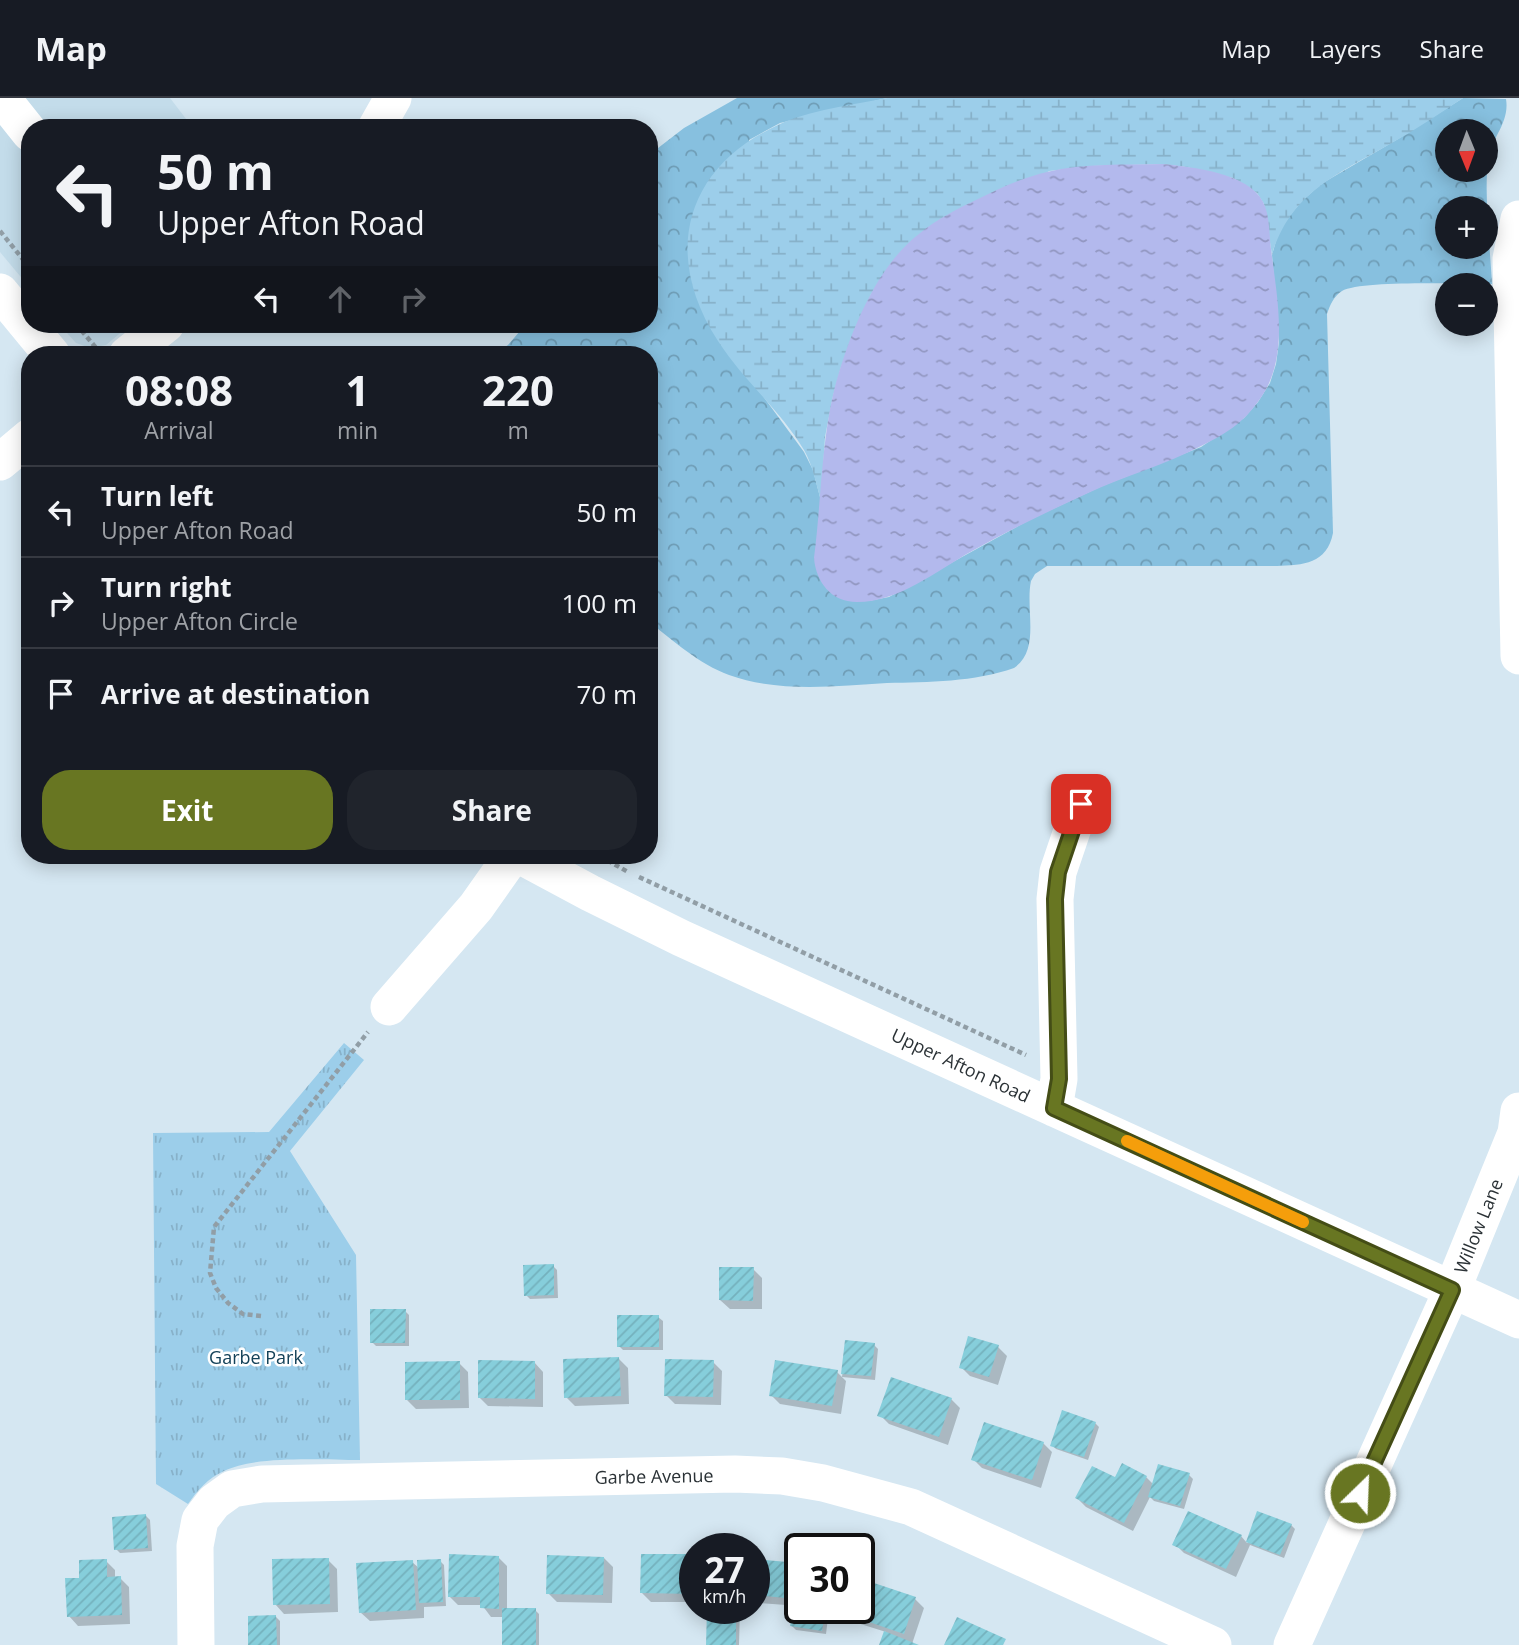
<!DOCTYPE html>
<html lang="en">
<head>
<meta charset="utf-8">
<style>
	body { margin:0; font-family:"Open Sans",sans-serif; background:#20242c; color:#f1f3f6; height:100vh; display:flex; flex-direction:column; font-size:26px; white-space:nowrap }
	* { box-sizing:border-box; margin:0 }
	p { font-size:23px; color:#9ea1a6 }
	.icon { flex:none; width:38px; height:38px; fill:none; stroke:currentColor; stroke-width:2; stroke-linecap:round; stroke-linejoin:round }
	.map { position:relative; flex:1; overflow:hidden }
	.drawer { position:absolute; left:21px; top:248px; width:637px; height:518px; display:flex; flex-direction:column; background:#171b24; border-radius:28px; box-shadow:0 4px 18px #0003 }
	.drawer>* { flex:none }
	.hud { position:absolute; left:21px; top:21px; width:637px; height:214px; border-radius:28px; box-shadow:0 4px 18px #0003; background:#171b24; color:#f1f3f6; overflow:hidden }
	.needle { width:46px; rotate:179deg }
	.controls { position:absolute; left:1435px; top:21px; display:grid; gap:14px }
	.controls a { display:grid; place-items:center; width:63px; height:63px; border-radius:50%; background:#171b24; box-shadow:0 4px 18px #0003; font-size:35px }
	.speed { position:absolute; left:679px; top:1435px; display:flex; gap:14px; font-size:35px; font-weight:700; text-align:center }
	.speed>* { display:grid; place-content:center; width:91px; height:91px; border-radius:50%; background:#171b24; box-shadow:0 4px 18px #0003; line-height:1 }
	.speed small { font-size:18px; font-weight:400 }
	.speed .limit { border:4px solid #111; border-radius:10px; background:#fff; color:#111 }
	.pin { position:absolute; display:grid; place-items:center; width:60px; height:60px; color:#fff; margin:-30px; border-radius:14px; box-shadow:0 4px 10px #0006 }
	.me { position:absolute; width:77px; margin:-38px; rotate:24deg; stroke-linejoin:round; filter:drop-shadow(0 0 5px #0008) }
	.turn { display:flex; align-items:center; gap:24px; height:147px; padding:0 21px; font-size:32px }
	.turn .icon { width:91px; height:91px; stroke-width:2.5 }
	.turn b { display:block; font-size:49px; line-height:60px }
	.lanes { display:flex; align-items:center; height:66px; padding:0 21px; background:#0003; justify-content:center; gap:35px; direction:ltr }
	.lanes .off { opacity:.35 }
	.eta { display:flex; justify-content:space-evenly; align-items:center; height:119px; text-align:center }
	.eta b { font-size:42px; font-weight:700; line-height:49px }
	.cta { display:flex; gap:14px; margin-top:auto; padding:14px 21px }
	.cta a { flex:1; height:80px; border-radius:28px; background:#687622; color:#fff; font-size:28px; font-weight:700; line-height:80px; text-align:center }
	.cta a+a { background:#20242c; color:#f1f3f6 }
	ul { padding:0; list-style:none }
	li { display:flex; align-items:center; gap:21px; height:91px; padding:0 21px; border-top:2px solid #363941 }
	li div { flex:1 }
	li b { display:block; font-size:26px }
	li em { font-style:normal }
	header { display:flex; align-items:center; gap:42px; box-sizing:border-box; height:98px; padding:0 35px; background:#171b24; border-bottom:2px solid #363941 }
	header strong { font-size:33px }
	nav { display:flex; gap:38px; margin-inline-start:auto; font-size:24px }
	.map>svg:first-child { display:block }
	.built { fill:#c3dcea }
	.grass { fill:url(#grass-tufts) }
	.forest { fill:url(#forest-crowns); fill-rule:evenodd }
	.wetland { fill:url(#wetland-marsh) }
	.water { fill:url(#water-ripples) }
	.shadow { fill:#0003 }
	.building { fill:url(#building-hatch) }
	.lines { fill:none; stroke-linecap:round; stroke-linejoin:round }
	.path { stroke:#919ea6; stroke-width:4.5; stroke-dasharray:5 3.5; stroke-linecap:butt }
	.minor { stroke:#fff; stroke-width:37 }
	.route-casing { stroke:#444d16; stroke-width:18 }
	.route { stroke:#687622; stroke-width:12 }
	.slow { stroke:#f59e0b; stroke-width:12 }
	.labels { text-anchor:middle; dominant-baseline:central; stroke-width:5; stroke-linejoin:round; paint-order:stroke }
	.street-label { font-size:18px; fill:#2b3236; stroke:#fff }
	.park-label { font-size:18px; fill:#134158; stroke:#fff }
</style>
</head>
<body>
<header>
<strong>Map</strong>
<nav><a>Map</a><a>Layers</a><a>Share</a></nav>
</header>
<div class="map">
<svg width="1519" height="1547" viewBox="0 0 1519 1547">
	<defs>
		<pattern id="grass-tufts" width="24" height="20" patternUnits="userSpaceOnUse" patternTransform="scale(1.75)"><rect width="24" height="20" fill="#9cceea"/><path d="M3 7l-1-3M5 7V3M7 7l1-3M15 17l-1-3M17 17v-4M19 17l1-3" fill="none" stroke="#87b1c9"/></pattern>
		<pattern id="forest-crowns" width="20" height="18" patternUnits="userSpaceOnUse" patternTransform="scale(1.75)"><rect width="20" height="18" fill="#87c0df"/><path d="M2 6a3 3 0 1 1 6 0M12 15a3 3 0 1 1 6 0" fill="none" stroke="#6f9db6"/></pattern>
		<pattern id="wetland-marsh" width="20" height="14" patternUnits="userSpaceOnUse" patternTransform="scale(1.75)"><rect width="20" height="14" fill="#9cceea"/><path d="M1 5h8M5 5V1M11 12h8M15 12V8" fill="none" stroke="#87b1c9"/></pattern>
		<pattern id="water-ripples" width="26" height="14" patternUnits="userSpaceOnUse" patternTransform="scale(1.75)"><rect width="26" height="14" fill="#b3b9ed"/><path d="M2 4q2-2 4 0t4 0M15 11q2-2 4 0t4 0" fill="none" stroke="#9297c1"/></pattern>
		<pattern id="building-hatch" width="6" height="6" patternUnits="userSpaceOnUse" patternTransform="scale(1.75)"><rect width="6" height="6" fill="#86cedb"/><path d="M-1 1l2-2M0 6l6-6M5 7l2-2" fill="none" stroke="#74b1bd"/></pattern>
	</defs>
	<rect width="100%" height="100%" fill="#d5e7f2"/>
	<!-- built -->
	<path class="built" d="M 0,0 L 170,0 L 193,30 L 30,30 L 30,190 L 0,154 Z
		M 59,226 L 131,226 L 106,247 L 90,250 L 76,245 Z"/>
	<!-- grass -->
	<path class="grass" d="M 344,945 L 364,962 L 290,1053 L 356,1157 L 360,1362 C 323,1362 256,1357 224,1373 C 208,1380 197,1393 188,1406 L 156,1386 L 153,1035 L 269,1034 Z"/>
	<!-- forest -->
	<path class="forest" d="M 737,0 L 887,0 L 780,25 L 749,42 L 760,294 L 804,354 L 813,372 L 821,403 L 819,424 L 868,503 L 889,499 L 1031,421 L 1102,388 L 1201,349 L 1244,320 L 1258,304 L 1270,285 L 1276,266 L 1279,244 L 1272,157 L 1278,136 L 1289,118 L 1302,103 L 1321,86 L 1398,41 L 1463,0 L 1506,1 C 1510,25 1491,40 1488,62 C 1484,99 1490,148 1492,186 C 1464,186 1361,182 1342,193 C 1334,198 1330,207 1327,216 L 1333,435 C 1327,466 1303,467 1277,468 L 1047,468 L 1035,476 L 1031,483 C 1025,511 1041,552 1014,570 C 975,584 928,584 887,585 C 836,588 779,595 729,577 C 699,566 674,543 649,524 L 649,257 L 493,257 L 508,247 L 526,226 L 649,226 L 649,57 L 684,30 ZM 1447,33 L 1486,33 L 1486,72 L 1447,72 ZM 1447,110 L 1486,110 L 1486,149 L 1447,149 Z"/>
	<!-- wetland -->
	<path class="wetland" d="M 887,0 L 1463,0 C 1439,16 1415,32 1390,46 C 1338,76 1290,95 1272,157 L 1264,106 L 1257,95 L 1233,80 L 1186,69 L 1163,66 L 1092,68 L 1049,73 L 871,196 L 841,269 L 833,298 L 825,339 L 821,403 C 816,386 813,368 804,352 C 780,312 743,282 718,243 C 662,157 684,70 778,27 C 809,12 853,7 887,0 Z"/>
	<!-- water -->
	<path class="water" d="M 1163,66 C 1192,69 1249,75 1263,104 C 1270,117 1269,136 1271,151 C 1277,201 1291,262 1257,305 C 1244,324 1224,337 1203,347 C 1166,367 1124,378 1086,396 C 1047,414 1009,432 972,453 C 936,473 899,504 857,504 C 831,504 816,484 814,460 C 821,406 821,350 833,297 C 846,244 874,170 919,136 C 937,121 957,111 978,101 C 1000,90 1022,80 1047,74 C 1084,65 1125,67 1163,66 Z"/>
	<!-- shadow -->
	<path class="shadow" d="M 553,1168 L 557,1172 L 558,1200 L 530,1201 L 526,1197 Z
		M 753,1171 L 762,1180 L 762,1211 L 730,1211 L 720,1202 Z
		M 405,1213 L 409,1217 L 409,1248 L 376,1248 L 372,1244 Z
		M 658,1219 L 663,1223 L 663,1252 L 623,1252 L 619,1248 Z
		M 846,1244 L 874,1247 L 878,1251 L 875,1282 L 842,1279 Z
		M 998,1249 L 1007,1258 L 998,1287 L 970,1278 L 961,1269 Z
		M 619,1261 L 628,1270 L 629,1306 L 575,1308 L 566,1299 Z
		M 534,1264 L 543,1274 L 543,1309 L 488,1308 L 479,1299 Z
		M 713,1264 L 722,1273 L 721,1307 L 675,1306 L 666,1297 Z
		M 459,1265 L 468,1274 L 469,1310 L 416,1311 L 407,1302 Z
		M 837,1274 L 846,1283 L 841,1316 L 780,1306 L 771,1297 Z
		M 951,1301 L 960,1310 L 948,1347 L 889,1326 L 880,1317 Z
		M 1095,1325 L 1099,1329 L 1088,1362 L 1056,1351 L 1052,1347 Z
		M 1043,1345 L 1052,1354 L 1041,1390 L 982,1370 L 973,1361 Z
		M 1123,1367 L 1146,1379 L 1154,1387 L 1189,1377 L 1193,1381 L 1184,1411 L 1154,1403 L 1150,1399 L 1133,1433 L 1086,1409 L 1077,1400 L 1115,1381 Z
		M 146,1418 L 150,1422 L 152,1453 L 120,1455 L 116,1451 Z
		M 1291,1427 L 1295,1431 L 1284,1460 L 1250,1447 L 1236,1479 L 1184,1455 L 1175,1446 L 1241,1438 L 1247,1445 Z
		M 695,1458 L 695,1504 L 651,1504 L 642,1495 Z
		M 498,1459 L 507,1468 L 507,1511 L 535,1512 L 539,1516 L 539,1547 L 504,1547 L 504,1519 L 491,1519 L 482,1507 L 458,1507 L 449,1498 Z
		M 604,1460 L 613,1469 L 612,1505 L 557,1504 L 548,1495 Z
		M 328,1462 L 337,1471 L 338,1514 L 284,1516 L 275,1506 Z
		M 106,1463 L 115,1472 L 115,1480 L 120,1480 L 129,1489 L 130,1526 L 78,1528 L 69,1518 L 81,1481 Z
		M 440,1463 L 444,1467 L 446,1508 L 424,1509 L 424,1520 L 370,1523 L 360,1514 L 412,1464 L 419,1470 Z
		M 754,1463 L 800,1467 L 800,1508 L 759,1505 L 754,1500 Z
		M 915,1501 L 924,1510 L 912,1546 L 915,1547 L 881,1547 L 886,1534 L 851,1523 L 842,1514 Z
		M 709,1510 L 740,1510 L 739,1547 L 708,1547 Z
		M 824,1516 L 828,1520 L 826,1536 L 796,1532 L 792,1528 Z
		M 276,1519 L 280,1523 L 280,1547 L 250,1547 Z"/>
	<!-- building -->
	<path class="building" d="M 554,1166 L 554,1197 L 524,1198 L 523,1167 Z
		M 719,1169 L 754,1169 L 753,1203 L 719,1202 Z
		M 370,1211 L 406,1211 L 405,1245 L 370,1245 Z
		M 617,1217 L 659,1217 L 659,1249 L 617,1249 Z
		M 968,1238 L 999,1247 L 989,1279 L 959,1270 Z
		M 845,1242 L 875,1245 L 871,1278 L 841,1276 Z
		M 619,1259 L 621,1298 L 564,1300 L 563,1261 Z
		M 665,1261 L 714,1262 L 713,1299 L 664,1298 Z
		M 478,1262 L 535,1263 L 535,1301 L 478,1300 Z
		M 775,1262 L 838,1272 L 832,1308 L 769,1298 Z
		M 460,1263 L 460,1302 L 405,1302 L 405,1264 Z
		M 891,1279 L 952,1300 L 939,1339 L 877,1318 Z
		M 1062,1312 L 1096,1324 L 1084,1359 L 1050,1348 Z
		M 984,1324 L 1044,1344 L 1032,1382 L 971,1362 Z
		M 1122,1365 L 1147,1378 L 1124,1425 L 1075,1400 L 1092,1368 L 1115,1379 Z
		M 1158,1366 L 1190,1375 L 1180,1408 L 1148,1399 Z
		M 1188,1413 L 1242,1437 L 1226,1471 L 1172,1447 Z
		M 1257,1413 L 1292,1426 L 1280,1457 L 1246,1444 Z
		M 146,1416 L 148,1450 L 114,1452 L 112,1419 Z
		M 449,1456 L 499,1458 L 499,1511 L 480,1510 L 480,1499 L 448,1499 Z
		M 641,1456 L 695,1456 L 695,1496 L 640,1495 Z
		M 547,1457 L 604,1459 L 603,1497 L 546,1496 Z
		M 329,1460 L 330,1506 L 273,1507 L 272,1461 Z
		M 107,1461 L 107,1479 L 121,1478 L 122,1517 L 67,1519 L 65,1480 L 79,1480 L 79,1462 Z
		M 441,1461 L 443,1504 L 419,1505 L 417,1462 Z
		M 754,1461 L 799,1465 L 796,1501 L 754,1497 Z
		M 413,1462 L 416,1512 L 359,1515 L 356,1465 Z
		M 859,1480 L 916,1499 L 904,1536 L 840,1514 L 841,1510 L 859,1510 Z
		M 794,1509 L 825,1514 L 822,1533 L 790,1528 Z
		M 502,1510 L 536,1510 L 536,1547 L 502,1547 Z
		M 707,1510 L 736,1510 L 736,1547 L 706,1547 Z
		M 276,1517 L 277,1547 L 248,1547 L 248,1518 Z
		M 957,1519 L 1006,1541 L 1003,1547 L 944,1547 Z
		M 884,1533 L 919,1547 L 879,1547 Z"/>
	<g class="lines">
		<!-- path -->
		<path class="path" d="M 0,133 L 30,170
			M 76,226 L 97,251
			M 600,758 L 628,774
			M 639,779 L 1026,957
			M 261,1218 L 243,1216 L 228,1205 L 216,1190 L 210,1175 L 214,1129 L 368,934"/>
		<!-- minor -->
		<path class="minor" d="M 2,0 L 30,35
			M 376,30 L 393,0
			M 1519,121 L 1511,161 L 1519,558
			M 0,194 L 52,257
			M 127,257 L 166,226
			M 0,364 L 30,339
			M 521,758 L 590,795 L 681,840 L 1519,1222
			M 389,909 L 476,809 L 512,758
			M 1054,1010 L 1059,981 L 1055,801 L 1058,774 L 1081,706
			M 196,1547 L 195,1448 L 200,1422 L 214,1404 L 232,1391 L 262,1386 L 735,1376 L 782,1378 L 823,1385 L 911,1409 L 1213,1547
			M 1292,1547 L 1452,1192 L 1516,1035 L 1519,1013"/>
	</g>
	<g class="lines">
		<defs>
			<path id="route" d="M 1081,706 L 1058,774 L 1055,801 L 1059,981 L 1054,1010 L 1452,1192 L 1360,1395"/>
		</defs>
		<!-- route casing -->
		<use href="#route" class="route-casing"/>
		<!-- route -->
		<use href="#route" class="route"/>
		<!-- slow -->
		<path class="slow" d="M 1127,1043 L 1303,1124"/>
	</g>
	<g class="labels">
		<!-- street labels -->
		<g class="street-label">
			<text transform="translate(961 967) rotate(25)">Upper Afton Road</text>
			<text transform="translate(1478 1128) rotate(-68)">Willow Lane</text>
			<text transform="translate(654 1378) rotate(-1)">Garbe Avenue</text>
		</g>
		<!-- park labels -->
		<g class="park-label">
			<text x="256" y="1259">Garbe Park</text>
		</g>
	</g>
</svg>
<div class="controls">
<a><svg class="needle" viewBox="-14 -14 28 28"><path d="M0-13l5 13h-10z" fill="#e53935"/><path d="M0 13l5-13h-10z" fill="#9ea1a6"/></svg></a>
<a>+</a>
<a>−</a>
</div>
<div class="speed"><div>27<small>km/h</small></div><div class="limit">30</div></div>
<div class="pin" style="left:1081px;top:706px;background:#d93025"><svg class="icon" aria-label="arrive" viewBox="0 0 24 24"><path d="M6 21V4h12l-3 4 3 4H6"/></svg></div>
<svg class="me" style="left:1360px;top:1395px" viewBox="-20 -20 40 40"><circle r="17" fill="#687622" stroke="#fff" stroke-width="3"/><path d="M0-11L8 9 0 5-8 9z" fill="#fff"/></svg>
<div class="hud">
<div class="turn"><svg class="icon" aria-label="left" viewBox="0 0 24 24"><path d="M17 20v-9H6M10 6l-5 5 5 5"/></svg><div><b>50 m</b>Upper Afton Road</div></div>
<div class="lanes"><svg class="icon" aria-label="left" viewBox="0 0 24 24"><path d="M17 20v-9H6M10 6l-5 5 5 5"/></svg><svg class="icon off" aria-label="ahead" viewBox="0 0 24 24"><path d="M12 20V5M6 11l6-6 6 6"/></svg><svg class="icon off" aria-label="right" viewBox="0 0 24 24"><path d="M7 20v-9h11M14 6l5 5-5 5"/></svg></div>
</div>
<section class="drawer">
<div class="eta">
<div><b>08:08</b><p>Arrival</p></div>
<div><b>1</b><p>min</p></div>
<div><b>220</b><p>m</p></div>
</div>
<ul>
<li><svg class="icon" aria-label="left" viewBox="0 0 24 24"><path d="M17 20v-9H6M10 6l-5 5 5 5"/></svg><div><b>Turn left</b><p>Upper Afton Road</p></div><em>50 m</em></li>
<li><svg class="icon" aria-label="right" viewBox="0 0 24 24"><path d="M7 20v-9h11M14 6l5 5-5 5"/></svg><div><b>Turn right</b><p>Upper Afton Circle</p></div><em>100 m</em></li>
<li><svg class="icon" aria-label="arrive" viewBox="0 0 24 24"><path d="M6 21V4h12l-3 4 3 4H6"/></svg><div><b>Arrive at destination</b></div><em>70 m</em></li>
</ul>
<div class="cta"><a>Exit</a><a>Share</a></div>
</section>
</div>
</body>
</html>
